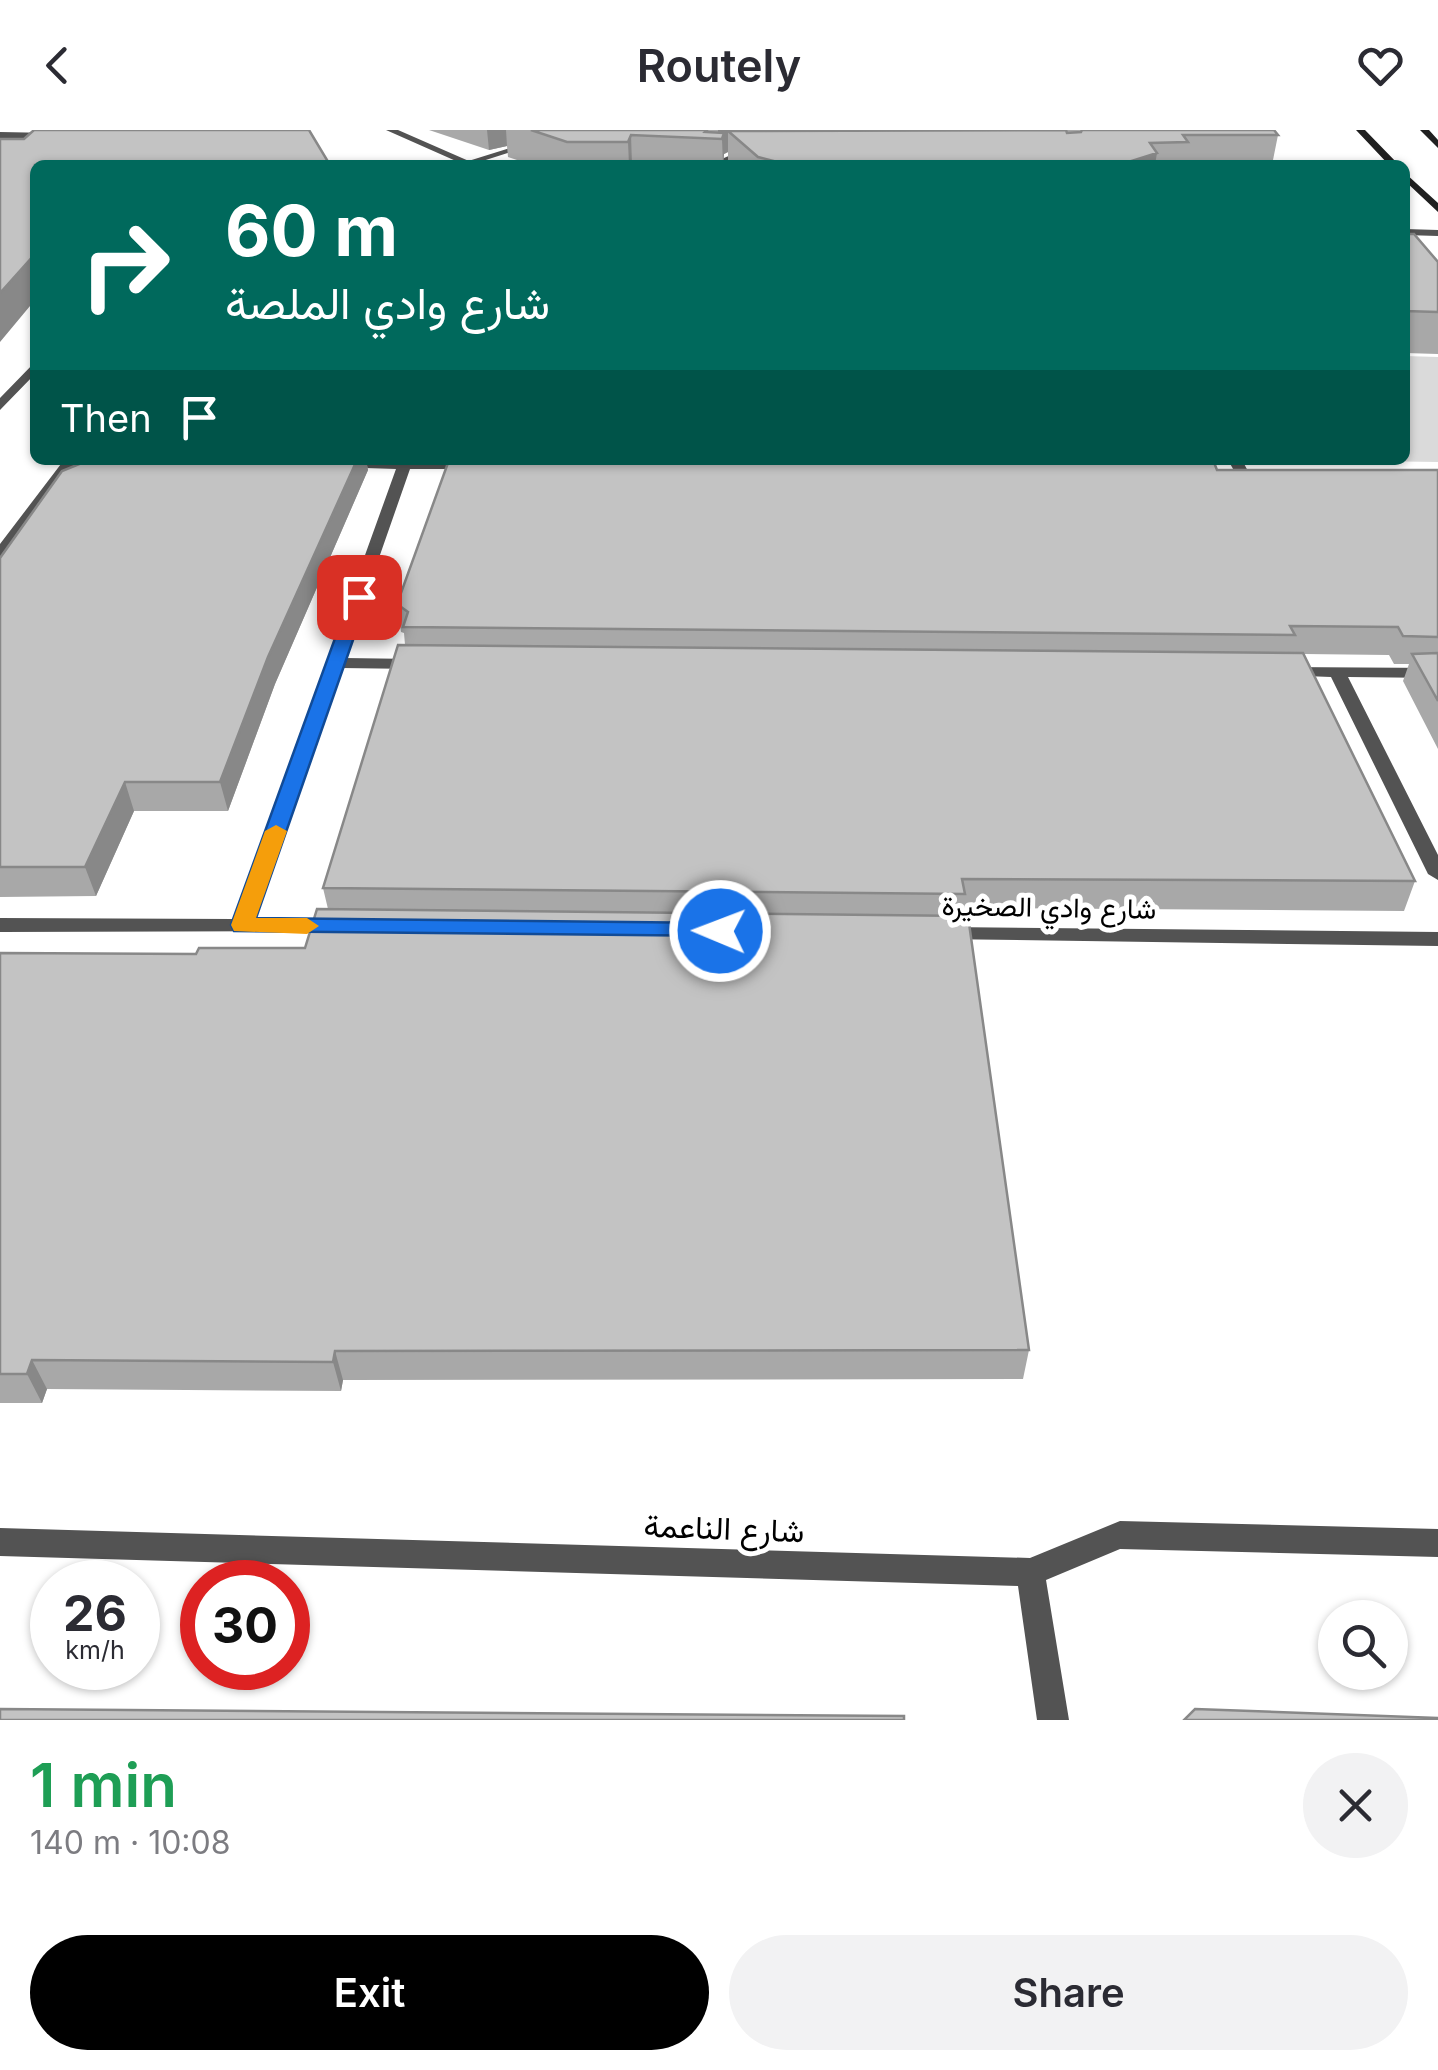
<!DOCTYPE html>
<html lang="en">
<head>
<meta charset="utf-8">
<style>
	body { margin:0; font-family:Inter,Vazirmatn,sans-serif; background:#f2f2f3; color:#2b2b33; height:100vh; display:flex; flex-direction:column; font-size:38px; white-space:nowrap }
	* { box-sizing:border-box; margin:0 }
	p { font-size:32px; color:#7c7c81 }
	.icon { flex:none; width:55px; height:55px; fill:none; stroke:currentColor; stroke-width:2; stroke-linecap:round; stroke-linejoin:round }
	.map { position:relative; height:1590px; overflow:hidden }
	.side { display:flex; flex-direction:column; background:#fff; flex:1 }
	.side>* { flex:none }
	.hud { position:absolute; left:30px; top:30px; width:1380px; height:305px; border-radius:15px; box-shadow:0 2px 8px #0004; background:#00695c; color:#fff; overflow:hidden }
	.controls { position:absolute; left:1318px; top:1470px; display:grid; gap:20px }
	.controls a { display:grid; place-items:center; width:90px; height:90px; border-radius:50%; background:#fff; box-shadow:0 2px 8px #0004; font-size:50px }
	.speed { position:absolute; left:30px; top:1430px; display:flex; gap:20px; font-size:50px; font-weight:700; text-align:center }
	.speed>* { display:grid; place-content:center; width:130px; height:130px; border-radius:50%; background:#fff; box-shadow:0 2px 8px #0004; line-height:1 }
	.speed small { font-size:25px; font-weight:400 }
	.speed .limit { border:15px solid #d22; background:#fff; color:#111 }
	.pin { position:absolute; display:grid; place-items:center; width:85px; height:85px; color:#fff; margin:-42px; border-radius:20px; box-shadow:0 5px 15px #0006 }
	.me { position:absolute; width:110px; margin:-55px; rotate:271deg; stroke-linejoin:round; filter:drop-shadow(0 0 8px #0008) }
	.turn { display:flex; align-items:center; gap:35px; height:210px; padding:0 30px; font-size:45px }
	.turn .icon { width:130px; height:130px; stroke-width:2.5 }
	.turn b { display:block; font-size:70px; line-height:85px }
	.then { display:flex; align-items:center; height:95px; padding:0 30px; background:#0003; gap:20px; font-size:38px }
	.round { display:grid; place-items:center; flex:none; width:105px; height:105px; border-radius:52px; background:#f2f2f3 }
	.summary { display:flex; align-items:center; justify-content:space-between; height:170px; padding:0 30px }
	h1 { font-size:60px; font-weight:600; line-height:75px; color:#1e9e55 }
	.button { display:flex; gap:20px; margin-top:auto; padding:20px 30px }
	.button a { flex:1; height:115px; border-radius:60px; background:#000; color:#fff; font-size:40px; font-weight:600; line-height:115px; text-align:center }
	.button a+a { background:#f2f2f3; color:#2b2b33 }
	header { display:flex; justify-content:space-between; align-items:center; height:130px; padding:0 30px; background:#fff; font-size:45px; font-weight:600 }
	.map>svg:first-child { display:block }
	.green { fill:#dadada }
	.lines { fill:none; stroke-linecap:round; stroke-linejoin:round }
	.lane { fill:#535353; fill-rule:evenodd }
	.street { fill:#535353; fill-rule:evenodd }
	.secondary { fill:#202020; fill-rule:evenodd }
	.wall { fill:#a8a8a8 }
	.shaded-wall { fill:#888 }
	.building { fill:#c3c3c3; stroke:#888; stroke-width:2.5 }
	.route { fill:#1a73e8; stroke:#114b97; stroke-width:2.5 }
	.slow { fill:#f59e0b }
	.labels { text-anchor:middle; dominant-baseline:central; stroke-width:10; stroke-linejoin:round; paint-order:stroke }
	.street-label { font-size:28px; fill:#000; stroke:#fff }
	.near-street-label { font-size:32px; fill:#000; stroke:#fff }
</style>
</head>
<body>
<header><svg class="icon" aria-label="back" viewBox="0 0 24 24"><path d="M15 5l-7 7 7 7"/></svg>Routely<svg class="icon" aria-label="heart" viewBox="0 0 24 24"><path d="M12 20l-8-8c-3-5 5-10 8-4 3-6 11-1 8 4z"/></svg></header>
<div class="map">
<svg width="1438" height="1590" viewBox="0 0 1438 1590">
	<rect width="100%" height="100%" fill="#fff"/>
	<!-- green -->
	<path class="green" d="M 1405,226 L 1438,227 L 1438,332 L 1296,330 L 1405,330 Z"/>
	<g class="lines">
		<!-- lane -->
		<path class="lane" d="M 567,0 L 580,0 L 470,35 L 462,33 Z
			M 35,232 L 35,244 L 0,280 L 0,268 Z"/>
		<!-- street -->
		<path class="street" d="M 386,0 L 398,0 L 478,35 L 465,35 Z
			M 788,0 L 800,0 L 721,35 L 708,35 Z
			M 0,2 L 53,3 L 57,6 L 53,9 L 0,8 Z
			M 1405,99 L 1438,100 L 1438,106 L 1405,105 Z
			M 64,330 L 78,330 L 5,427 L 0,428 L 0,414 Z
			M 340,330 L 471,331 L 478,335 L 471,339 L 410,339 L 344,528 L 416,529 L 424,534 L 416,539 L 341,538 L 254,789 L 336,789 L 346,796 L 343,801 L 0,802 L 0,788 L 234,789 L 396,339 L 335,337 L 333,334 Z
			M 1228,330 L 1242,330 L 1249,343 L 1247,346 L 1237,346 Z
			M 1285,537 L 1438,538 L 1438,548 L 1348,547 L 1438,725 L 1438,750 L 1428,744 L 1331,547 L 1279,545 L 1277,542 Z
			M 945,797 L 1438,802 L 1438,816 L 938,809 L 935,804 Z
			M 1120,1391 L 1438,1399 L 1438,1427 L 1120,1419 L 1046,1450 L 1069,1590 L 1037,1590 L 1018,1456 L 0,1426 L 0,1398 L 1030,1428 Z"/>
		<!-- secondary -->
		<path class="secondary" d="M 1356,0 L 1365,0 L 1399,35 L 1389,35 Z
			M 1420,0 L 1429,0 L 1438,10 L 1438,18 Z
			M 1405,43 L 1438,73 L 1438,82 L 1405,51 Z"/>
	</g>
	<!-- wall -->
	<path class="wall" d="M 429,0 L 1274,0 L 1278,5 L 1272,35 L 728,35 L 728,22 L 724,24 L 723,35 L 532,35 L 508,27 L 507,16 L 489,20 Z
		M 1405,104 L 1438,132 L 1438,224 L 1405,223 Z
		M 89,330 L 366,330 L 368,340 L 275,554 L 228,681 L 134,681 L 96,766 L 0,767 L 0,428 Z
		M 1217,340 L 1438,340 L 1438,619 L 1403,551 L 1409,534 L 1394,534 L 1389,525 L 1304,524 L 1415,751 L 1404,781 L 963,778 L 962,785 L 1029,1220 L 1023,1249 L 343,1250 L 341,1261 L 47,1259 L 42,1273 L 0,1273 L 0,823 L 196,824 L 305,818 L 328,779 L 323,758 L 405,515 L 404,503 L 401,502 L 397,474 Z"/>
	<!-- shaded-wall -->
	<path class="shaded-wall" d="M 487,0 L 506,0 L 507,16 L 489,20 Z
		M 718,0 L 779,0 L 728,1 L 728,22 L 724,24 L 723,35 L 722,9 L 718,8 Z
		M 631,5 L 632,35 L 629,35 L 628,12 Z
		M 1157,23 L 1155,35 L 1119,35 Z
		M 35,124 L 35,170 L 0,212 L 0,163 Z
		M 357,330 L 366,330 L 368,340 L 275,554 L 228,681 L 220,652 L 268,527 Z
		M 125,652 L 134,681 L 96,766 L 85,737 Z
		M 335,1221 L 343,1250 L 341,1261 L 333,1232 Z
		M 32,1230 L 47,1259 L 42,1273 L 27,1244 Z"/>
	<!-- building -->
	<path class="building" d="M 34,0 L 309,0 L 330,35 L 35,35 L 35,124 L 0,163 L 0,9 L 24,9 Z
		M 531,0 L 707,0 L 705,2 L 724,3 L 722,9 L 631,5 L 628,12 L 567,12 Z
		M 1066,0 L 1067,3 L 1081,2 L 1082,0 L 1274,0 L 1278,5 L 1183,5 L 1188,12 L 1150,13 L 1157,23 L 1119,35 L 789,35 L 758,27 L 728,1 Z
		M 1405,104 L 1414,104 L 1438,132 L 1438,182 L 1405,181 Z
		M 89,330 L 357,330 L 268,527 L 220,652 L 125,652 L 85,737 L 0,737 L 0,428 L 62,341 Z
		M 449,330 L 1213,330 L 1217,340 L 1438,340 L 1438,507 L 1403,506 L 1398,497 L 1290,496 L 1295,505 L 403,497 L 408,482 L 397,474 Z
		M 398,515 L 1303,523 L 1415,751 L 962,749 L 965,764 L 323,758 Z
		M 1438,523 L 1438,571 L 1412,524 Z
		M 317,779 L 968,786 L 1029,1220 L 335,1221 L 333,1232 L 32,1230 L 27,1244 L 0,1244 L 0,823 L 196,824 L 199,818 L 305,818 Z
		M 0,1579 L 904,1586 L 904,1590 L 0,1590 Z
		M 1195,1579 L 1438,1588 L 1438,1590 L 1184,1590 Z"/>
	<!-- route -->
	<path class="route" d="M 359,462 L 368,467 L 256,788 L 720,793 L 728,796 L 728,806 L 234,801 L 231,795 L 350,467 Z"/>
	<!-- slow -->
	<path class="slow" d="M 276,695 L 287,701 L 256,788 L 307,788 L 319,796 L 307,804 L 234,801 L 231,795 L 265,701 Z"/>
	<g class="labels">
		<!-- street labels -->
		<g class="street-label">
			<text transform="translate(1049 777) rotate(1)">شارع وادي الصخيرة</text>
		</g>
		<!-- near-street labels -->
		<g class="near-street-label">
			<text transform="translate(724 1398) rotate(2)">شارع الناعمة</text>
		</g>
	</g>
</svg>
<div class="controls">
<a><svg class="icon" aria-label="search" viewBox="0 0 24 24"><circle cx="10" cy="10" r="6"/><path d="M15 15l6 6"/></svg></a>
</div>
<div class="speed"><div>26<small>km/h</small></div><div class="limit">30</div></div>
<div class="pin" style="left:359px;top:467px;background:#d93025"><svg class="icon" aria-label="arrive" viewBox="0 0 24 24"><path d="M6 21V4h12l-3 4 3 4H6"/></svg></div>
<svg class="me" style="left:720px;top:801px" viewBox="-20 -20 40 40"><circle r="17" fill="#1a73e8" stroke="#fff" stroke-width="3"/><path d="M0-11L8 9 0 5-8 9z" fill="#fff"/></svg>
<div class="hud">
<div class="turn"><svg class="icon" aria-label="right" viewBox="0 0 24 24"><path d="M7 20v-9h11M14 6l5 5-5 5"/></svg><div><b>60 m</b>شارع وادي الملصة</div></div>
<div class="then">Then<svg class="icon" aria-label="arrive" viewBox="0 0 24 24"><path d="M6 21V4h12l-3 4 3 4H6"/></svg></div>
</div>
</div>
<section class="side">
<div class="summary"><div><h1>1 min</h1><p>140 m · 10:08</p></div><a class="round"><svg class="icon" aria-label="close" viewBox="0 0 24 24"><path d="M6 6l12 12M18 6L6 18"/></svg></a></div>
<div class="button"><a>Exit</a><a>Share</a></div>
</section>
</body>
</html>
